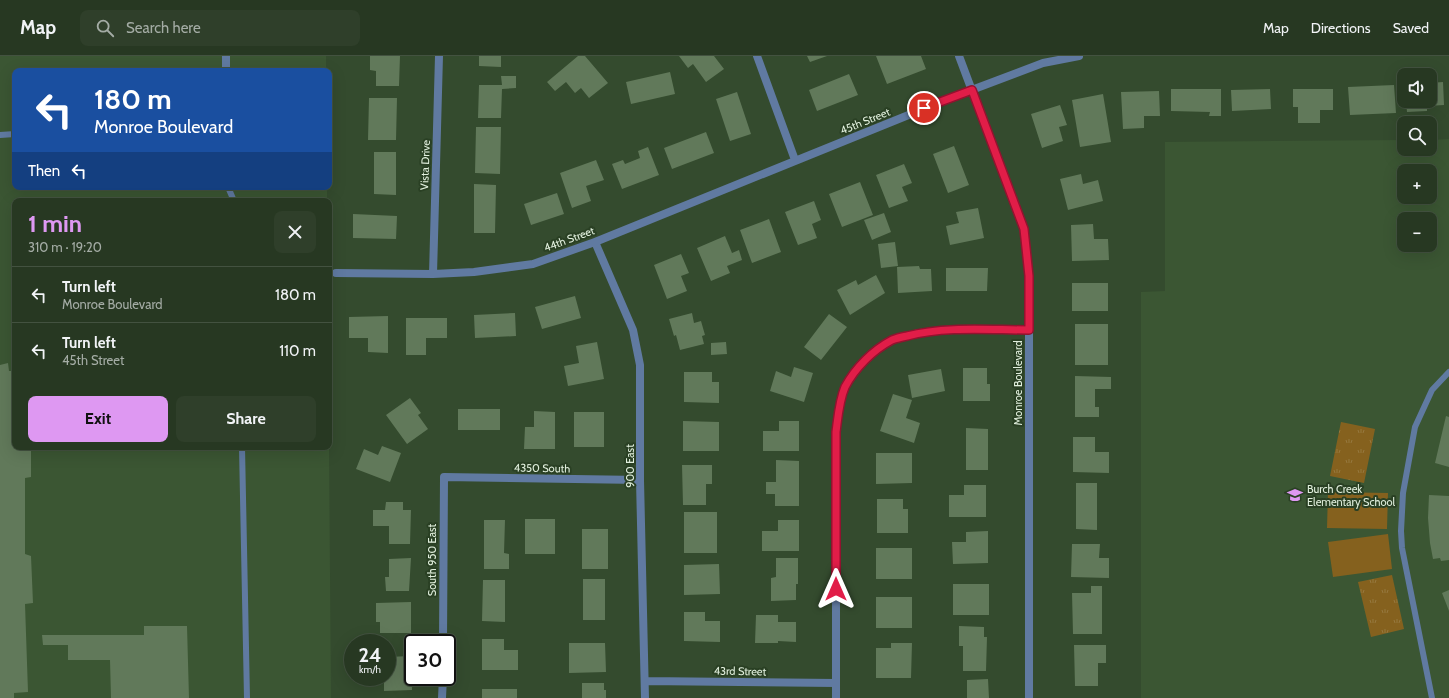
<!DOCTYPE html>
<html lang="en">
<head>
<meta charset="utf-8">
<style>
	body { margin:0; font-family:Cabin,sans-serif; background:#2f3f2a; color:#f1f3f6; height:100vh; display:flex; flex-direction:column; font-size:15px; white-space:nowrap }
	* { box-sizing:border-box; margin:0 }
	p { font-size:13px; color:#a4aca5 }
	.icon { flex:none; width:22px; height:22px; fill:none; stroke:currentColor; stroke-width:2; stroke-linecap:round; stroke-linejoin:round }
	.map { position:relative; flex:1; overflow:hidden }
	.details { position:absolute; left:12px; top:142px; width:320px; height:252px; display:flex; flex-direction:column; background:#273822; border-radius:8px; box-shadow:0 4px 16px #0002,0 0 0 1px #435240 }
	.details>* { flex:none }
	.top-card { position:absolute; left:12px; top:12px; width:320px; height:122px; border-radius:8px; box-shadow:0 4px 16px #0002,0 0 0 1px #435240; background:#1a4fa0; color:#fff; overflow:hidden }
	.controls { position:absolute; left:1397px; top:12px; display:grid; gap:8px }
	.controls a { display:grid; place-items:center; width:40px; height:40px; border-radius:8px; background:#273822; box-shadow:0 4px 16px #0002,0 0 0 1px #435240; font-size:20px }
	.speed { position:absolute; left:344px; top:578px; display:flex; gap:8px; font-size:20px; font-weight:700; text-align:center }
	.speed>* { display:grid; place-content:center; width:52px; height:52px; border-radius:50%; background:#273822; box-shadow:0 4px 16px #0002,0 0 0 1px #435240; line-height:1 }
	.speed small { font-size:10px; font-weight:400 }
	.speed .limit { border:2px solid #111; border-radius:6px; background:#fff; color:#111 }
	.pin { position:absolute; display:grid; place-items:center; width:34px; height:34px; color:#fff; margin:-17px; border:2px solid #fff; border-radius:50%; box-shadow:0 1px 4px #0007 }
	.me { position:absolute; width:44px; margin:-22px; rotate:0deg; stroke-linejoin:round; filter:drop-shadow(0 0 3px #0008) }
	.turn { display:flex; align-items:center; gap:14px; height:84px; padding:0 16px; font-size:18px }
	.turn .icon { width:52px; height:52px; stroke-width:2.5 }
	.turn b { display:block; font-size:28px; line-height:34px }
	.then { display:flex; align-items:center; height:38px; padding:0 16px; background:#0003; gap:8px; font-size:15px }
	.round { display:grid; place-items:center; flex:none; width:42px; height:42px; border-radius:8px; background:#2f3f2a }
	.summary { display:flex; align-items:center; justify-content:space-between; height:68px; padding:0 16px }
	h1 { font-size:24px; font-weight:700; line-height:30px; color:#de98f2 }
	.cta { display:flex; gap:8px; margin-top:auto; padding:8px 16px }
	.cta a { flex:1; height:46px; border-radius:8px; background:#de98f2; color:#111; font-size:16px; font-weight:700; line-height:46px; text-align:center }
	.cta a+a { background:#2f3f2a; color:#f1f3f6 }
	ul { padding:0; list-style:none }
	li { display:flex; align-items:center; gap:12px; height:56px; padding:0 16px; border-top:1px solid #435240 }
	li div { flex:1 }
	li b { display:block; font-size:15px }
	li em { font-style:normal }
	header { display:flex; align-items:center; gap:24px; box-sizing:border-box; height:56px; padding:0 20px; background:#273822; border-bottom:1px solid #435240 }
	header strong { font-size:19px }
	nav { display:flex; gap:22px; margin-inline-start:auto; font-size:14px }
	.search { width:280px; height:36px; background:#2f3f2a; display:flex; align-items:center; gap:10px; box-sizing:border-box; padding:0 14px; border-radius:8px; color:#a4aca5; font-size:15px }
	.map>svg:first-child { display:block }
	.built { fill:#3b5633; fill-rule:evenodd }
	.green { fill:#85611e }
	.park { fill:url(#park-tufts) }
	.building { fill:#61795a }
	.lines { fill:none; stroke-linecap:round; stroke-linejoin:round }
	.service { stroke:#607aa1; stroke-width:6 }
	.minor { stroke:#607aa1; stroke-width:8 }
	.tertiary { stroke:#607aa1; stroke-width:8 }
	.route-casing { stroke:#92132f; stroke-width:10 }
	.route { stroke:#e11d48; stroke-width:7 }
	.labels { text-anchor:middle; dominant-baseline:central; stroke-width:4; stroke-linejoin:round; paint-order:stroke }
	.street-label { font-size:11px; fill:#e1efdd; stroke:#2a4024 }
	.poi-label { font-size:11px; fill:#e1efdd; stroke:#2a4024; text-anchor:start }
</style>
</head>
<body>
<header>
<strong>Map</strong>
<div class="search"><svg class="icon" aria-label="search" viewBox="0 0 24 24"><circle cx="10" cy="10" r="6"/><path d="M15 15l6 6"/></svg>Search here</div>
<nav><a>Map</a><a>Directions</a><a>Saved</a></nav>
</header>
<div class="map">
<svg width="1449" height="642" viewBox="0 0 1449 642">
	<defs>
		<pattern id="park-tufts" width="24" height="20" patternUnits="userSpaceOnUse"><rect width="24" height="20" fill="#85611e"/><path d="M3 7l-1-3M5 7V3M7 7l1-3M15 17l-1-3M17 17v-4M19 17l1-3" fill="none" stroke="#96783e"/></pattern>
	</defs>
	<rect width="100%" height="100%" fill="#344b2e"/>
	<!-- built -->
	<path class="built" d="M 0,0 L 326,0 L 326,15 L 15,15 L 15,131 L 327,131 L 327,145 L 15,145 L 15,391 L 329,391 L 331,642 L 0,642 Z
		M 1449,83 L 1449,642 L 1141,642 L 1141,236 L 1165,235 L 1165,86 L 1404,84 L 1404,93 L 1430,93 L 1430,84 ZM 1404,115 L 1430,115 L 1430,141 L 1404,141 ZM 1404,163 L 1430,163 L 1430,189 L 1404,189 Z"/>
	<!-- green -->
	<path class="green" d="M 1328,436 L 1388,437 L 1387,473 L 1327,472 Z
		M 1388,478 L 1392,513 L 1333,521 L 1328,486 Z"/>
	<!-- park -->
	<path class="park" d="M 1341,366 L 1375,373 L 1364,427 L 1330,420 Z
		M 1392,519 L 1404,573 L 1371,581 L 1358,526 Z"/>
	<!-- building -->
	<path class="building" d="M 370,0 L 400,0 L 399,30 L 376,30 L 376,15 L 370,14 Z
		M 479,0 L 501,0 L 501,11 L 479,10 Z
		M 578,0 L 585,0 L 608,27 L 589,42 L 581,32 L 575,37 L 566,26 L 555,35 L 547,26 Z
		M 679,0 L 714,0 L 724,13 L 706,26 L 693,8 L 688,12 Z
		M 807,0 L 827,0 L 810,6 Z
		M 876,0 L 921,0 L 926,13 L 887,28 Z
		M 670,16 L 675,38 L 631,48 L 626,26 Z
		M 849,18 L 858,39 L 817,55 L 809,34 Z
		M 501,20 L 516,20 L 516,32 L 502,33 L 501,62 L 478,62 L 479,29 L 502,29 Z
		M 1443,26 L 1444,49 L 1427,50 L 1427,55 L 1407,56 L 1406,45 L 1430,45 L 1430,27 Z
		M 1394,29 L 1396,57 L 1350,59 L 1348,31 Z
		M 1171,33 L 1221,33 L 1221,60 L 1209,60 L 1210,56 L 1171,55 Z
		M 1270,33 L 1271,53 L 1232,55 L 1231,34 Z
		M 1293,33 L 1333,33 L 1333,54 L 1320,54 L 1320,67 L 1298,67 L 1298,51 L 1293,51 Z
		M 1159,35 L 1160,60 L 1144,60 L 1144,72 L 1123,73 L 1121,36 Z
		M 737,36 L 751,78 L 730,85 L 716,43 Z
		M 1103,38 L 1111,86 L 1080,91 L 1072,44 Z
		M 369,42 L 397,42 L 396,84 L 368,84 Z
		M 1060,49 L 1067,69 L 1059,71 L 1063,85 L 1042,92 L 1031,58 Z
		M 476,71 L 501,71 L 500,118 L 475,117 Z
		M 706,76 L 714,97 L 672,113 L 664,92 Z
		M 954,90 L 969,129 L 948,137 L 933,98 Z
		M 648,91 L 659,119 L 622,133 L 612,108 L 623,104 L 625,108 L 640,102 L 638,95 Z
		M 374,96 L 396,96 L 396,139 L 374,138 Z
		M 596,104 L 604,124 L 586,130 L 591,145 L 572,152 L 560,117 Z
		M 904,108 L 912,127 L 902,131 L 908,145 L 889,152 L 876,119 Z
		M 1081,118 L 1083,128 L 1098,124 L 1103,145 L 1068,154 L 1060,123 Z
		M 860,126 L 873,159 L 842,171 L 829,138 Z
		M 474,128 L 496,129 L 495,177 L 474,177 Z
		M 557,137 L 564,158 L 531,169 L 524,148 Z
		M 814,145 L 821,164 L 812,168 L 817,182 L 798,189 L 785,156 Z
		M 978,152 L 984,182 L 950,189 L 946,170 L 959,167 L 956,156 Z
		M 884,157 L 891,176 L 872,184 L 864,164 Z
		M 353,158 L 397,160 L 396,183 L 353,182 Z
		M 769,163 L 781,196 L 752,207 L 740,174 Z
		M 1093,168 L 1094,183 L 1108,183 L 1109,204 L 1072,205 L 1071,169 Z
		M 725,180 L 732,197 L 739,194 L 742,204 L 727,210 L 730,217 L 711,225 L 697,192 Z
		M 895,186 L 898,210 L 881,212 L 878,188 Z
		M 681,198 L 689,217 L 681,220 L 687,235 L 667,243 L 654,209 Z
		M 919,210 L 920,213 L 931,213 L 932,235 L 898,237 L 897,211 Z
		M 946,212 L 988,212 L 987,235 L 946,235 Z
		M 876,219 L 885,237 L 850,259 L 837,234 L 856,224 L 858,229 Z
		M 1072,227 L 1108,227 L 1108,255 L 1072,255 Z
		M 575,240 L 581,262 L 542,273 L 535,251 Z
		M 515,257 L 516,280 L 475,282 L 474,259 Z
		M 692,257 L 694,267 L 701,265 L 705,279 L 702,280 L 704,288 L 680,294 L 676,279 L 674,280 L 669,263 Z
		M 829,258 L 847,271 L 821,304 L 804,291 Z
		M 388,260 L 388,297 L 368,296 L 368,282 L 349,282 L 349,261 Z
		M 406,262 L 447,262 L 447,282 L 426,282 L 426,299 L 406,299 Z
		M 1075,268 L 1108,268 L 1108,309 L 1075,309 Z
		M 597,286 L 604,323 L 568,330 L 564,310 L 579,307 L 576,290 Z
		M 726,286 L 727,298 L 711,299 L 711,287 Z
		M 8,307 L 9,315 L 15,315 L 15,391 L 31,391 L 31,421 L 25,422 L 25,498 L 31,500 L 33,547 L 25,548 L 28,636 L 14,637 L 14,642 L 0,642 L 0,309 Z
		M 794,311 L 813,317 L 804,346 L 770,335 L 776,315 L 791,321 Z
		M 963,312 L 987,312 L 987,328 L 990,328 L 990,345 L 963,345 Z
		M 941,313 L 945,335 L 912,342 L 908,319 Z
		M 684,316 L 712,316 L 712,326 L 719,326 L 719,347 L 684,346 Z
		M 1075,320 L 1111,321 L 1111,333 L 1095,333 L 1095,351 L 1099,351 L 1099,361 L 1075,361 Z
		M 893,338 L 912,344 L 906,362 L 920,367 L 914,387 L 880,375 Z
		M 410,342 L 421,357 L 418,359 L 428,373 L 407,388 L 386,359 Z
		M 458,353 L 500,353 L 500,374 L 458,374 Z
		M 534,355 L 555,356 L 555,393 L 524,393 L 525,371 L 534,371 Z
		M 574,356 L 604,356 L 604,391 L 574,391 Z
		M 1446,360 L 1449,361 L 1449,411 L 1435,407 Z
		M 683,365 L 719,366 L 719,395 L 683,395 Z
		M 779,365 L 799,365 L 799,395 L 763,395 L 763,375 L 779,375 Z
		M 966,372 L 988,373 L 988,414 L 966,414 Z
		M 1073,381 L 1095,381 L 1095,396 L 1109,396 L 1109,417 L 1073,416 Z
		M 382,390 L 401,397 L 390,426 L 356,413 L 364,393 L 378,399 Z
		M 876,397 L 912,397 L 912,427 L 876,428 Z
		M 776,404 L 799,405 L 799,450 L 775,450 L 775,438 L 766,438 L 766,426 L 776,426 Z
		M 682,409 L 712,409 L 712,428 L 706,428 L 706,449 L 683,449 Z
		M 1076,427 L 1097,427 L 1097,474 L 1076,473 Z
		M 964,429 L 986,429 L 986,461 L 949,461 L 949,439 L 964,439 Z
		M 1429,439 L 1449,440 L 1449,504 L 1441,505 L 1440,502 L 1433,503 L 1430,487 L 1428,462 Z
		M 877,443 L 903,443 L 903,453 L 908,453 L 908,477 L 877,477 Z
		M 386,446 L 403,446 L 403,454 L 411,454 L 410,488 L 389,488 L 389,470 L 373,470 L 373,454 L 385,454 Z
		M 684,456 L 717,456 L 717,497 L 684,497 Z
		M 525,463 L 555,463 L 555,498 L 525,498 Z
		M 484,464 L 505,464 L 504,497 L 509,498 L 509,513 L 484,513 Z
		M 778,464 L 799,464 L 799,495 L 762,495 L 762,475 L 778,475 Z
		M 582,473 L 608,473 L 608,513 L 582,513 Z
		M 988,475 L 988,507 L 953,508 L 952,486 L 966,486 L 966,476 Z
		M 1072,488 L 1100,488 L 1099,502 L 1109,502 L 1109,522 L 1071,521 Z
		M 876,492 L 912,492 L 912,523 L 876,523 Z
		M 411,502 L 409,535 L 386,535 L 385,521 L 389,521 L 389,503 Z
		M 776,502 L 798,502 L 798,528 L 796,528 L 796,544 L 771,545 L 771,522 L 776,521 Z
		M 719,508 L 720,538 L 684,539 L 684,509 Z
		M 583,523 L 605,523 L 605,564 L 583,564 Z
		M 483,524 L 505,524 L 505,566 L 482,565 Z
		M 953,528 L 989,528 L 989,559 L 953,559 Z
		M 1091,530 L 1102,530 L 1102,578 L 1073,578 L 1072,537 L 1091,537 Z
		M 1449,534 L 1449,555 L 1442,537 Z
		M 876,541 L 912,541 L 912,572 L 876,572 Z
		M 411,546 L 411,577 L 380,577 L 380,566 L 376,566 L 376,547 Z
		M 684,556 L 705,556 L 705,565 L 720,565 L 720,586 L 684,585 Z
		M 756,559 L 778,559 L 778,566 L 796,566 L 796,586 L 778,585 L 778,587 L 755,587 Z
		M 144,570 L 187,570 L 189,642 L 111,642 L 110,604 L 68,604 L 68,589 L 43,589 L 42,579 L 144,579 Z
		M 959,570 L 984,571 L 984,581 L 987,581 L 986,615 L 963,615 L 963,590 L 959,590 Z
		M 482,583 L 504,583 L 504,594 L 518,594 L 518,614 L 482,614 Z
		M 569,587 L 605,587 L 606,616 L 569,617 Z
		M 891,587 L 912,587 L 911,622 L 876,622 L 876,592 L 891,592 Z
		M 1074,589 L 1106,589 L 1106,607 L 1098,607 L 1098,630 L 1075,630 Z
		M 349,591 L 353,591 L 353,608 L 349,608 Z
		M 411,600 L 412,634 L 384,635 L 384,621 L 387,621 L 387,601 Z
		M 988,623 L 989,642 L 967,642 L 967,624 Z
		M 582,627 L 604,627 L 604,634 L 606,634 L 606,642 L 582,642 Z
		M 482,633 L 517,633 L 517,642 L 482,642 Z"/>
	<g class="lines">
		<!-- service -->
		<path class="service" d="M 0,79 L 15,78
			M 228,131 L 234,145
			M 242,391 L 247,642
			M 1432,642 L 1402,492 L 1401,475 L 1403,437 L 1415,371 L 1432,334 L 1449,316"/>
		<!-- minor -->
		<path class="minor" d="M 226,0 L 226,15
			M 757,0 L 795,104
			M 595,186 L 633,274 L 640,309 L 640,424 L 645,642
			M 336,217 L 433,218 L 474,216 L 533,208 L 595,186 L 953,41 L 1043,7 L 1079,0
			M 433,218 L 439,0
			M 443,587 L 444,421 L 640,424
			M 645,625 L 836,627
			M 442,642 L 443,621
			M 836,642 L 836,376 C 838,361 839,345 845,331 C 855,312 873,294 892,284 C 897,282 902,282 907,280 C 944,270 991,274 1029,274"/>
		<!-- tertiary -->
		<path class="tertiary" d="M 959,0 L 1024,173 L 1029,220 L 1029,642"/>
	</g>
	<g class="lines">
		<defs>
			<path id="route" d="M 836,533 L 836,376 C 838,361 839,345 845,331 C 855,312 873,294 892,284 C 897,282 902,281 907,280 C 946,270 989,274 1029,274 L 1029,220 L 1024,173 L 972,34 L 924,52"/>
		</defs>
		<!-- route casing -->
		<use href="#route" class="route-casing"/>
		<!-- route -->
		<use href="#route" class="route"/>
	</g>
	<!-- icons -->
	<defs>
		<symbol id="school-bare" viewBox="-9 -9 18 18"><path d="M0-5L7-2L0 1L-7-2ZM-4 1L0 2.5L4 1V4Q0 6-4 4Z" fill="#de98f2" stroke="#2a4024" stroke-width="2.5" paint-order="stroke"/></symbol>
	</defs>
	<g fill-rule="evenodd">
		<use href="#school-bare" x="1284" y="428" width="22" height="22"/>
	</g>
	<g class="labels">
		<!-- street labels -->
		<g class="street-label">
			<text transform="translate(865 65) rotate(-22)">45th Street</text>
			<text transform="translate(425 109) rotate(-88)">Vista Drive</text>
			<text transform="translate(569 183) rotate(-20)">44th Street</text>
			<text transform="translate(1018 327) rotate(-90)">Monroe Boulevard</text>
			<text transform="translate(630 410) rotate(-90)">900 East</text>
			<text transform="translate(542 412) rotate(1)">4350 South</text>
			<text transform="translate(432 504) rotate(-90)">South 950 East</text>
			<text transform="translate(740 615) rotate(1)">43rd Street</text>
		</g>
		<!-- poi labels -->
		<g class="poi-label">
			<text x="1307" y="433">Burch Creek<tspan x="1307" dy="13">Elementary School</tspan></text>
		</g>
	</g>
</svg>
<div class="controls">
<a><svg class="icon" aria-label="sound" viewBox="0 0 24 24"><path d="M4 9h4l5-4v14l-5-4H4zM17 9q2 3 0 6"/></svg></a>
<a><svg class="icon" aria-label="search" viewBox="0 0 24 24"><circle cx="10" cy="10" r="6"/><path d="M15 15l6 6"/></svg></a>
<a>+</a>
<a>−</a>
</div>
<div class="speed"><div>24<small>km/h</small></div><div class="limit">30</div></div>
<div class="pin" style="left:924px;top:52px;background:#d93025"><svg class="icon" aria-label="arrive" viewBox="0 0 24 24"><path d="M6 21V4h12l-3 4 3 4H6"/></svg></div>
<svg class="me" style="left:836px;top:533px" viewBox="-20 -20 40 40"><path d="M0-17L14 15 0 8-14 15z" fill="#e11d48" stroke="#fff" stroke-width="4"/></svg>
<div class="top-card">
<div class="turn"><svg class="icon" aria-label="left" viewBox="0 0 24 24"><path d="M17 20v-9H6M10 6l-5 5 5 5"/></svg><div><b>180 m</b>Monroe Boulevard</div></div>
<div class="then">Then<svg class="icon" aria-label="left" viewBox="0 0 24 24"><path d="M17 20v-9H6M10 6l-5 5 5 5"/></svg></div>
</div>
<section class="details">
<div class="summary"><div><h1>1 min</h1><p>310 m · 19:20</p></div><a class="round"><svg class="icon" aria-label="close" viewBox="0 0 24 24"><path d="M6 6l12 12M18 6L6 18"/></svg></a></div>
<ul>
<li><svg class="icon" aria-label="left" viewBox="0 0 24 24"><path d="M17 20v-9H6M10 6l-5 5 5 5"/></svg><div><b>Turn left</b><p>Monroe Boulevard</p></div><em>180 m</em></li>
<li><svg class="icon" aria-label="left" viewBox="0 0 24 24"><path d="M17 20v-9H6M10 6l-5 5 5 5"/></svg><div><b>Turn left</b><p>45th Street</p></div><em>110 m</em></li>
</ul>
<div class="cta"><a>Exit</a><a>Share</a></div>
</section>
</div>
</body>
</html>
